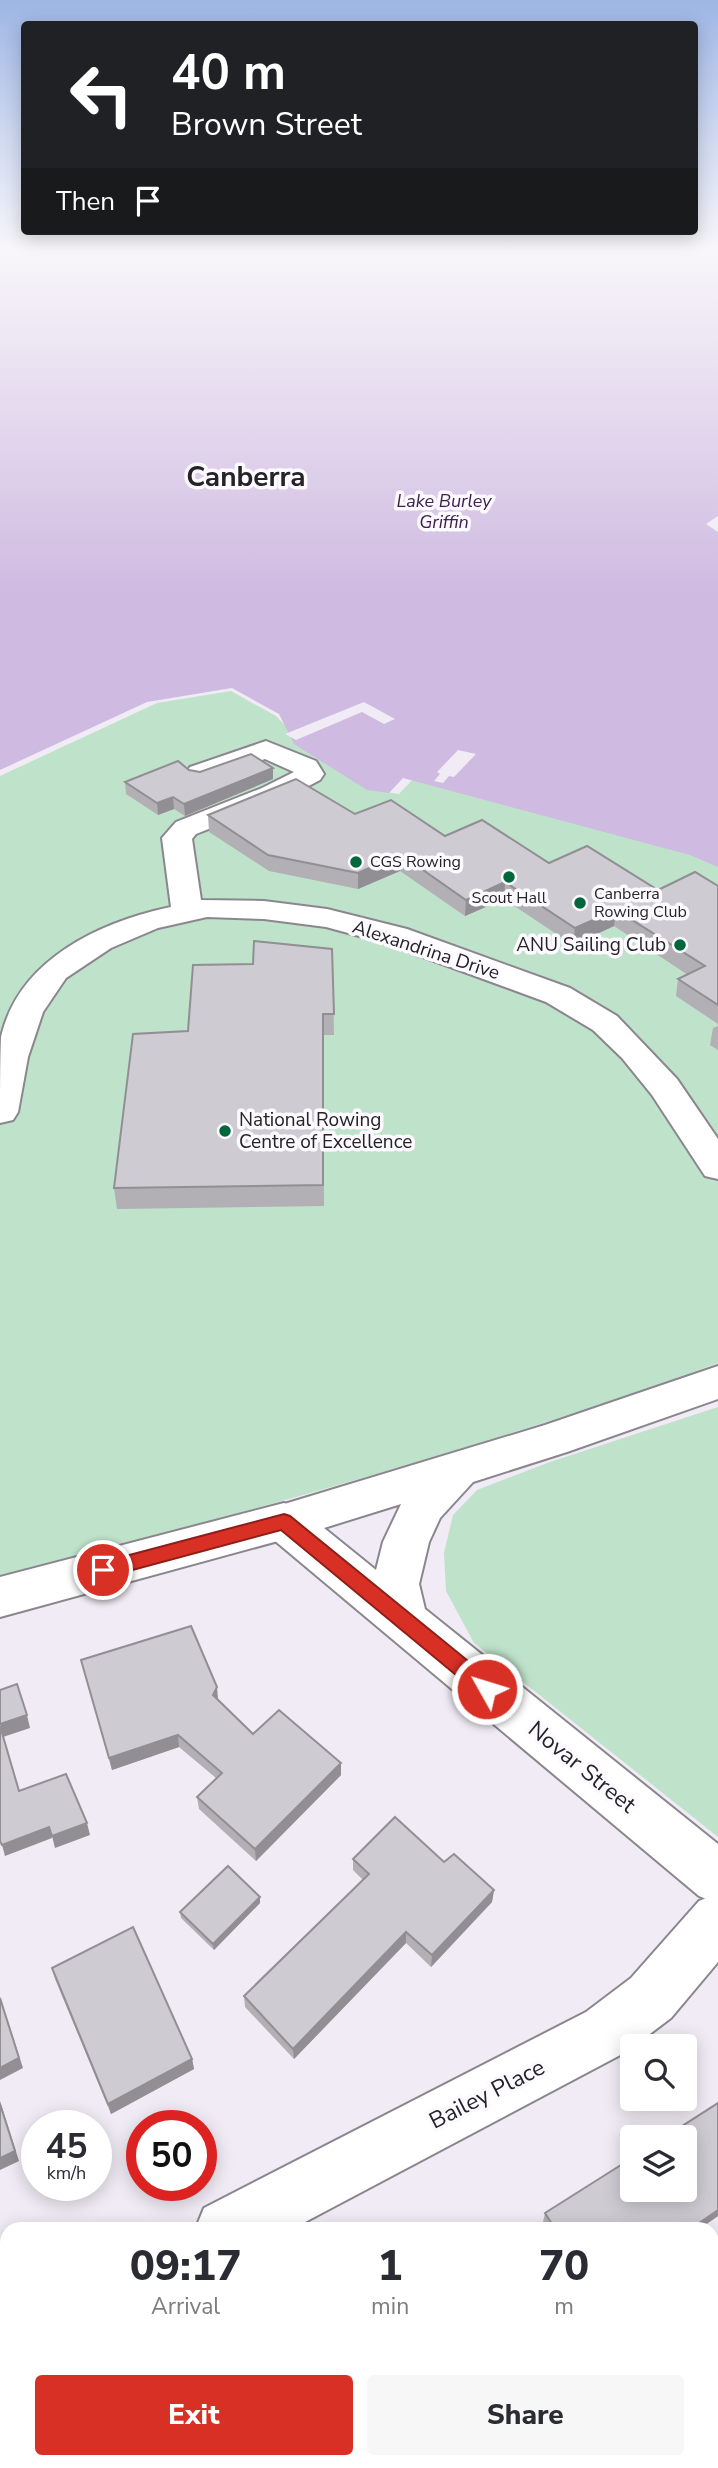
<!DOCTYPE html>
<html lang="en">
<head>
<meta charset="utf-8">
<style>
	body { margin:0; font-family:"Nunito Sans",sans-serif; background:#f7f7f7; color:#2b2b33; height:100vh; display:flex; flex-direction:column; font-size:26px; white-space:nowrap }
	* { box-sizing:border-box; margin:0 }
	p { font-size:23px; color:#7c7c81 }
	.icon { flex:none; width:38px; height:38px; fill:none; stroke:currentColor; stroke-width:2; stroke-linecap:round; stroke-linejoin:round }
	.map { position:relative; flex:1; overflow:hidden }
	.drawer { position:absolute; left:0px; top:2222px; width:719px; height:247px; display:flex; flex-direction:column; background:#fff; border-radius:21px 21px 0 0; box-shadow:0 4px 18px #0003 }
	.drawer>* { flex:none }
	.guide { position:absolute; left:21px; top:21px; width:677px; height:214px; border-radius:7px; box-shadow:0 4px 18px #0003; background:#202124; color:#fff; overflow:hidden }
	.tools { position:absolute; left:620px; top:2034px; display:grid; gap:14px }
	.tools a { display:grid; place-items:center; width:77px; height:77px; border-radius:7px; background:#fff; box-shadow:0 4px 18px #0003; font-size:35px }
	.speed { position:absolute; left:21px; top:2110px; display:flex; gap:14px; font-size:35px; font-weight:700; text-align:center }
	.speed>* { display:grid; place-content:center; width:91px; height:91px; border-radius:50%; background:#fff; box-shadow:0 4px 18px #0003; line-height:1 }
	.speed small { font-size:18px; font-weight:400 }
	.speed .limit { border:10px solid #d22; background:#fff; color:#111 }
	.pin { position:absolute; display:grid; place-items:center; width:60px; height:60px; color:#fff; margin:-30px; border:4px solid #fff; border-radius:50%; box-shadow:0 2px 7px #0007 }
	.me { position:absolute; width:77px; margin:-38px; rotate:309deg; stroke-linejoin:round; filter:drop-shadow(0 0 5px #0008) }
	.turn { display:flex; align-items:center; gap:24px; height:147px; padding:0 35px; font-size:32px }
	.turn .icon { width:91px; height:91px; stroke-width:2.5 }
	.turn b { display:block; font-size:49px; line-height:60px }
	.then { display:flex; align-items:center; height:66px; padding:0 35px; background:#0003; gap:14px; font-size:26px }
	.eta { display:flex; justify-content:space-evenly; align-items:center; height:119px; text-align:center }
	.eta b { font-size:42px; font-weight:800; line-height:49px }
	.primary-button { display:flex; gap:14px; margin-top:auto; padding:14px 35px }
	.primary-button a { flex:1; height:80px; border-radius:7px; background:#d93025; color:#fff; font-size:28px; font-weight:800; line-height:80px; text-align:center }
	.primary-button a+a { background:#f7f7f7; color:#2b2b33 }
	.map>svg:first-child { display:block }
	.green { fill:#bfe2cb }
	.water { fill:#cfbae1 }
	.pier { fill:#f0ebf4 }
	.lines { fill:none; stroke-linecap:round; stroke-linejoin:round }
	.minor-casing { stroke:#8b868e; stroke-width:4 }
	.major-casing { stroke:#8b868e; stroke-width:4 }
	.minor { fill:#fff; fill-rule:evenodd }
	.major { fill:#fff; fill-rule:evenodd }
	.wall { fill:#b2afb5 }
	.shaded-wall { fill:#918e94 }
	.building { fill:#cfcbd3; stroke:#918e94; stroke-width:2 }
	.route { fill:#d93025; stroke:#8d1f18; stroke-width:2 }
	.poi-dot { fill:#00673c; stroke:#fcf9ff; stroke-width:2.5 }
	.labels { text-anchor:middle; dominant-baseline:central; stroke-width:7; stroke-linejoin:round; paint-order:stroke }
	.far-poi-label { font-size:16px; fill:#252326; stroke:#fcf9ff; text-anchor:start }
	.far-water-label { font-size:18px; font-style:italic; fill:#3d2050; stroke:#fcf9ff }
	.poi-label { font-size:19px; fill:#252326; stroke:#fcf9ff; text-anchor:end }
	.street-label { font-size:19px; fill:#252326; stroke:#fcf9ff }
	.near-street-label { font-size:23px; fill:#252326; stroke:#fcf9ff }
	.far-town-label { font-size:28px; font-weight:bold; fill:#252326; stroke:#fcf9ff }
</style>
</head>
<body>
<div class="map">
<svg width="718" height="2468" viewBox="0 0 718 2468">
	<rect width="100%" height="100%" fill="#f0ebf4"/>
	<!-- green -->
	<path class="green" d="M 231,691 L 276,716 L 304,745 L 378,791 L 399,794 L 413,779 L 718,862 L 718,1363 C 483,1449 241,1513 0,1578 L 0,776 L 157,703 Z
		M 718,1407 L 718,1837 L 474,1643 L 446,1591 L 444,1553 L 453,1515 L 477,1490 L 550,1462 Z"/>
	<!-- water -->
	<path class="water" d="M 0,249 L 718,249 L 718,516 L 706,524 L 718,532 L 718,867 L 690,855 L 403,778 L 389,793 L 367,790 L 294,744 L 279,714 L 232,688 L 147,702 L 0,770 Z"/>
	<!-- pier -->
	<path class="pier" d="M 364,702 L 395,719 L 384,724 L 362,712 L 296,740 L 285,734 Z
		M 458,750 L 476,754 L 454,777 L 449,776 L 443,783 L 434,781 L 440,774 L 437,772 Z"/>
	<g class="lines">
		<defs>
			<path id="minor" d="M 266,741 L 316,761 L 324,774 L 320,780 L 282,800 L 196,834 L 192,839 L 201,900 L 264,901 L 327,909 L 407,929 L 570,988 L 617,1016 L 677,1079 L 718,1139 L 718,1179 L 705,1176 L 652,1095 L 622,1058 L 593,1030 L 546,1002 L 385,943 L 326,927 L 264,919 L 207,917 L 158,928 L 111,948 L 66,978 L 43,1012 L 28,1057 L 18,1112 L 13,1120 L 0,1123 C 0,1098 0,1061 1,1037 C 19,959 100,922 171,907 L 162,838 L 176,822 L 262,788 L 294,772 L 265,759 L 200,781 L 190,779 L 186,773 L 190,767 Z
				M 284,1503 L 300,1509 L 307,1522 L 300,1535 L 0,1617 L 0,1577 Z
				M 718,1893 L 718,1962 L 671,2018 L 626,2052 L 290,2230 L 195,2230 L 204,2208 L 586,2012 L 631,1978 L 699,1901 Z
				M 7,2311 L 7,2377 L 0,2379 L 0,2314 Z"/>
			<path id="major" d="M 718,1366 L 718,1399 L 567,1452 L 473,1482 L 440,1518 L 429,1542 L 419,1584 L 425,1609 L 718,1844 L 718,1904 L 699,1896 L 268,1535 L 261,1522 L 268,1509 L 545,1425 ZM 401,1504 L 383,1542 L 376,1570 L 324,1528 Z"/>
		</defs>
		<!-- minor casing -->
		<use href="#minor" class="minor-casing"/>
		<!-- major casing -->
		<use href="#major" class="major-casing"/>
		<!-- minor -->
		<use href="#minor" class="minor"/>
		<!-- major -->
		<use href="#major" class="major"/>
	</g>
	<!-- wall -->
	<path class="wall" d="M 273,768 L 273,779 L 185,816 L 174,809 L 158,815 L 126,794 L 125,782 L 189,770 L 200,772 Z
		M 355,814 L 445,836 L 549,863 L 658,890 L 718,886 L 718,1024 L 676,996 L 678,979 L 688,975 L 614,926 L 573,945 L 504,899 L 465,916 L 400,871 L 358,889 L 269,871 L 209,832 L 208,815 Z
		M 332,949 L 334,1035 L 323,1035 L 324,1206 L 117,1209 L 114,1188 L 188,1031 L 253,964 Z
		M 718,1026 L 718,1050 L 710,1045 L 713,1028 Z
		M 81,1660 L 218,1699 L 253,1734 L 341,1763 L 341,1775 L 256,1861 L 199,1809 L 197,1797 L 216,1778 L 179,1747 L 112,1770 Z
		M 353,1859 L 444,1862 L 494,1890 L 492,1902 L 431,1967 L 406,1943 L 294,2059 L 245,2007 L 244,1996 L 363,1880 L 353,1870 Z
		M 260,1897 L 260,1903 L 214,1950 L 181,1918 L 180,1912 Z
		M 52,1968 L 192,2059 L 194,2069 L 111,2114 L 55,1979 Z
		M 718,2103 L 718,2216 L 698,2230 L 546,2228 L 543,2222 L 545,2213 Z
		M 464,2462 L 540,2462 L 531,2468 L 467,2468 Z"/>
	<!-- shaded-wall -->
	<path class="shaded-wall" d="M 273,768 L 273,779 L 185,816 L 184,804 Z
		M 173,797 L 174,809 L 158,815 L 157,803 Z
		M 400,854 L 400,871 L 358,889 L 358,873 Z
		M 505,882 L 504,899 L 465,916 L 466,900 Z
		M 616,910 L 614,926 L 573,945 L 575,928 Z
		M 217,1687 L 218,1699 L 214,1707 L 213,1695 Z
		M 27,1715 L 30,1728 L 3,1737 L 0,1724 Z
		M 178,1735 L 179,1747 L 112,1770 L 109,1758 Z
		M 341,1763 L 341,1775 L 256,1861 L 255,1849 Z
		M 87,1823 L 90,1835 L 55,1848 L 52,1836 Z
		M 49,1827 L 52,1838 L 5,1856 L 2,1845 Z
		M 494,1890 L 492,1902 L 431,1967 L 432,1955 Z
		M 260,1897 L 260,1903 L 214,1950 L 213,1944 Z
		M 406,1932 L 406,1943 L 294,2059 L 293,2049 Z
		M 0,1997 L 23,2068 L 0,2080 Z
		M 192,2059 L 194,2069 L 111,2114 L 108,2104 Z
		M 0,2101 L 19,2161 L 0,2170 Z
		M 718,2210 L 718,2216 L 698,2230 L 689,2230 Z
		M 439,2462 L 448,2462 L 439,2468 L 430,2468 Z
		M 532,2462 L 540,2462 L 531,2468 L 524,2468 Z"/>
	<!-- building -->
	<path class="building" d="M 251,754 L 273,768 L 184,804 L 173,797 L 157,803 L 125,782 L 178,761 L 189,770 L 200,772 Z
		M 296,779 L 355,814 L 391,800 L 445,836 L 482,820 L 549,863 L 587,846 L 658,890 L 695,872 L 718,886 L 718,1005 L 678,979 L 705,966 L 616,910 L 575,928 L 505,882 L 466,900 L 400,854 L 358,873 L 268,855 L 208,815 Z
		M 254,941 L 332,949 L 334,1014 L 323,1014 L 323,1185 L 114,1188 L 133,1034 L 188,1031 L 193,965 L 253,964 Z
		M 191,1626 L 217,1687 L 213,1695 L 253,1734 L 279,1710 L 341,1763 L 255,1849 L 197,1797 L 222,1773 L 178,1735 L 109,1758 L 81,1660 Z
		M 17,1684 L 27,1715 L 0,1724 L 0,1690 Z
		M 0,1726 L 19,1791 L 66,1774 L 87,1823 L 52,1836 L 49,1827 L 2,1845 L 0,1841 Z
		M 395,1817 L 444,1862 L 454,1854 L 494,1890 L 432,1955 L 406,1932 L 293,2049 L 244,1996 L 369,1874 L 353,1859 Z
		M 228,1866 L 260,1897 L 213,1944 L 180,1912 Z
		M 133,1927 L 192,2059 L 108,2104 L 52,1968 Z
		M 0,1998 L 19,2058 L 0,2068 Z
		M 718,2103 L 718,2210 L 689,2230 L 543,2230 L 552,2224 L 545,2213 L 632,2158 L 632,2189 L 684,2189 L 684,2137 L 665,2137 Z
		M 0,2104 L 15,2151 L 0,2158 Z
		M 83,2462 L 439,2462 L 430,2468 L 73,2468 Z
		M 469,2462 L 532,2462 L 524,2468 L 472,2468 Z"/>
	<!-- sky -->
	<linearGradient id="sky" x2="0" y2="1"><stop stop-color="#9eb6e5"/><stop offset="0.42" stop-color="#f8f6fa"/><stop offset="1" stop-color="#f8f6fa" stop-opacity="0"/></linearGradient>
	<rect width="718" height="595" fill="url(#sky)"/>
	<!-- route -->
	<path class="route" d="M 284,1514 L 290,1516 L 494,1682 L 497,1689 L 494,1695 L 487,1698 L 480,1695 L 281,1530 L 103,1578 L 96,1575 L 93,1570 L 96,1564 L 103,1562 Z"/>
	<!-- markers -->
	<g class="poi-dot">
		<circle cx="356" cy="862" r="7"/>
		<circle cx="509" cy="877" r="7"/>
		<circle cx="580" cy="903" r="7"/>
		<circle cx="680" cy="945" r="7"/>
		<circle cx="225" cy="1131" r="7"/>
	</g>
	<g class="labels">
		<!-- far-poi labels -->
		<g class="far-poi-label">
			<text x="370" y="862">CGS Rowing</text>
			<text x="594" y="894">Canberra<tspan x="594" dy="18">Rowing Club</tspan></text>
			<text x="509" y="898" text-anchor="middle">Scout Hall</text>
		</g>
		<!-- far-water labels -->
		<g class="far-water-label">
			<text x="444" y="501">Lake Burley<tspan x="444" dy="21">Griffin</tspan></text>
		</g>
		<!-- poi labels -->
		<g class="poi-label">
			<text x="666" y="945">ANU Sailing Club</text>
			<text x="239" y="1120" text-anchor="start">National Rowing<tspan x="239" dy="22">Centre of Excellence</tspan></text>
		</g>
		<!-- street labels -->
		<g class="street-label">
			<text transform="translate(426 950) rotate(18)">Alexandrina Drive</text>
		</g>
		<!-- near-street labels -->
		<g class="near-street-label">
			<text transform="translate(582 1767) rotate(39)">Novar Street</text>
			<text transform="translate(487 2094) rotate(-27)">Bailey Place</text>
		</g>
		<!-- far-town labels -->
		<g class="far-town-label">
			<text x="246" y="477">Canberra</text>
		</g>
	</g>
</svg>
<div class="tools">
<a><svg class="icon" aria-label="search" viewBox="0 0 24 24"><circle cx="10" cy="10" r="6"/><path d="M15 15l6 6"/></svg></a>
<a><svg class="icon" aria-label="layers" viewBox="0 0 24 24"><path d="M12 4l9 5-9 5-9-5zM3 14l9 5 9-5"/></svg></a>
</div>
<div class="speed"><div>45<small>km/h</small></div><div class="limit">50</div></div>
<div class="pin" style="left:103px;top:1570px;background:#d93025"><svg class="icon" aria-label="arrive" viewBox="0 0 24 24"><path d="M6 21V4h12l-3 4 3 4H6"/></svg></div>
<svg class="me" style="left:487px;top:1689px" viewBox="-20 -20 40 40"><circle r="17" fill="#d93025" stroke="#fff" stroke-width="3"/><path d="M0-11L8 9 0 5-8 9z" fill="#fff"/></svg>
<div class="guide">
<div class="turn"><svg class="icon" aria-label="left" viewBox="0 0 24 24"><path d="M17 20v-9H6M10 6l-5 5 5 5"/></svg><div><b>40 m</b>Brown Street</div></div>
<div class="then">Then<svg class="icon" aria-label="arrive" viewBox="0 0 24 24"><path d="M6 21V4h12l-3 4 3 4H6"/></svg></div>
</div>
<section class="drawer">
<div class="eta">
<div><b>09:17</b><p>Arrival</p></div>
<div><b>1</b><p>min</p></div>
<div><b>70</b><p>m</p></div>
</div>
<div class="primary-button"><a>Exit</a><a>Share</a></div>
</section>
</div>
</body>
</html>
